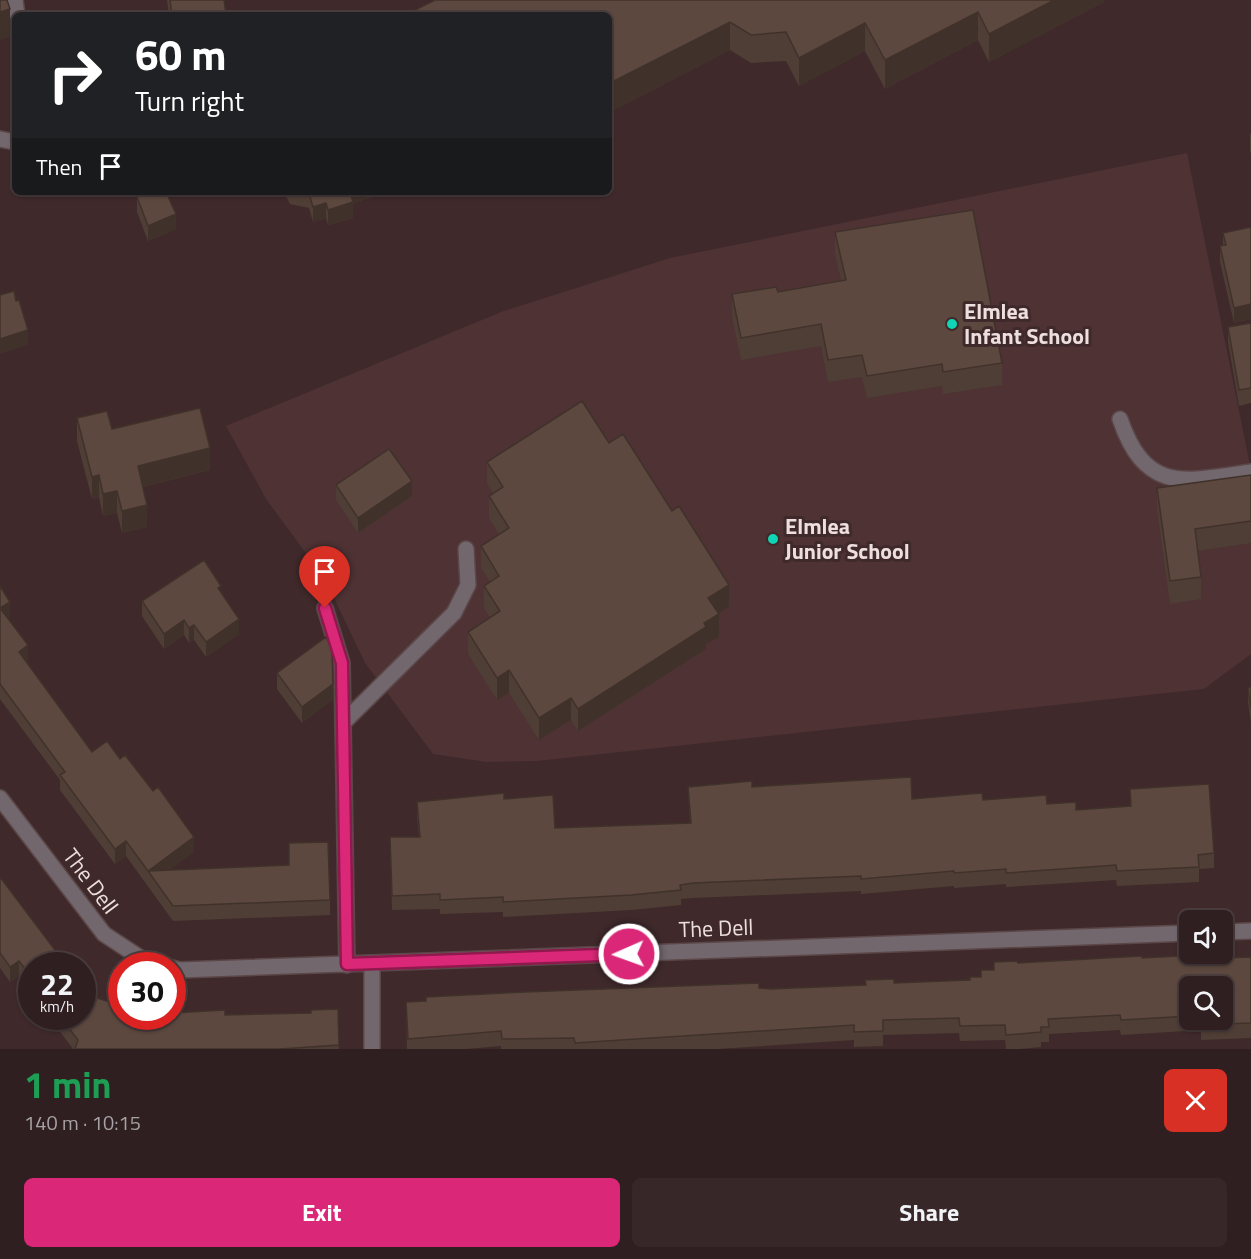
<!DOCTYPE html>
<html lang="en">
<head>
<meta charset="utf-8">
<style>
	body { margin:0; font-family:"Titillium Web",sans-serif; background:#372729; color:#f1f3f6; height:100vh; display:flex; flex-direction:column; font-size:22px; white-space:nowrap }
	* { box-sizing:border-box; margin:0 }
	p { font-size:20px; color:#a7a2a5 }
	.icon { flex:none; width:33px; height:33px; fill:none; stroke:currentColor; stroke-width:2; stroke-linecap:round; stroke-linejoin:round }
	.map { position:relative; height:1049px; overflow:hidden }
	.panel { display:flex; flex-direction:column; background:#2f1f20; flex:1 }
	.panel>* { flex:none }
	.guide { position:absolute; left:12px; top:12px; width:600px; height:183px; border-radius:9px; box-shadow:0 2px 4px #0004,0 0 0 2px #4a3d3e; background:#202124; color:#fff; overflow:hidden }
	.controls { position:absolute; left:1179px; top:910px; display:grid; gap:12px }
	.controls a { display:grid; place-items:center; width:54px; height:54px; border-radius:9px; background:#2f1f20; box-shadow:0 2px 4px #0004,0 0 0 2px #4a3d3e; font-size:30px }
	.speed { position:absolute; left:18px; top:952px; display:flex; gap:12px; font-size:30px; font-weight:700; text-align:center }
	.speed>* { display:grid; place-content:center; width:78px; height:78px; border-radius:50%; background:#2f1f20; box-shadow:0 2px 4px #0004,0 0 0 2px #4a3d3e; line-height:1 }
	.speed small { font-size:15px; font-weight:400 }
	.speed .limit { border:9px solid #d22; background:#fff; color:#111 }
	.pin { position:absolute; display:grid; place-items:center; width:51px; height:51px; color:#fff; margin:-62px -26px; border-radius:50% 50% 50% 0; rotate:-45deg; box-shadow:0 0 6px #0007 }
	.pin .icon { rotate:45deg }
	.me { position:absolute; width:66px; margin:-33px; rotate:268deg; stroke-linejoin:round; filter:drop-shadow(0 0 4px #0008) }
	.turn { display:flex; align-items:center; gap:21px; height:126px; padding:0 24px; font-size:27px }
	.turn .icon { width:78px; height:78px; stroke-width:2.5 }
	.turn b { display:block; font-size:42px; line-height:51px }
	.then { display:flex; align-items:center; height:57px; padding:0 24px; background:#0003; gap:12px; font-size:22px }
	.round { display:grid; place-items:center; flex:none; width:63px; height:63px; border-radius:9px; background:#372729 }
	.overview { display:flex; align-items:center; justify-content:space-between; height:102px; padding:0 24px }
	h1 { font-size:36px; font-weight:700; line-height:45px; color:#1e9e55 }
	.cta { display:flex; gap:12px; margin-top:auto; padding:12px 24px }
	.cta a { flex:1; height:69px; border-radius:9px; background:#db2777; color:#fff; font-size:24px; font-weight:700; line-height:69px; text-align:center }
	.cta a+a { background:#372729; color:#f1f3f6 }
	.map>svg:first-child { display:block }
	.built { fill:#4e3234 }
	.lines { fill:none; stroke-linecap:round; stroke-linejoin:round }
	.minor-casing { stroke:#5b4648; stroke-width:18 }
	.minor { stroke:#71676c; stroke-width:15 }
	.wall { fill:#4f3e35; fill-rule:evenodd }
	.shaded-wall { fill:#40322b }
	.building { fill:#5c483e; stroke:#40322b; stroke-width:1.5 }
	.route-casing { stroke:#8e194d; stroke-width:15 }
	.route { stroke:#db2777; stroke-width:10 }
	.poi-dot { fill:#0fd5b4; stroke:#3f292b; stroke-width:2 }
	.labels { text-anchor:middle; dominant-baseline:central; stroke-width:6; stroke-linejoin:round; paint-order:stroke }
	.poi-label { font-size:22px; font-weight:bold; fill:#eedfdf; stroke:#3f292b; text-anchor:start }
	.street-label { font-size:22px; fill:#eedfdf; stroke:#3f292b }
</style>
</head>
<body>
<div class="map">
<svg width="1251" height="1049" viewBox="0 0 1251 1049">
	<rect width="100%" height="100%" fill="#3f292b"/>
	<!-- built -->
	<path class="built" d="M 1187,153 L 1251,470 L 1251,654 L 1204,689 L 537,761 L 486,762 L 433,754 L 365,663 L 325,579 L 266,499 L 226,426 L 501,312 L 670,258 Z"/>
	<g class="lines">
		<defs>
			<path id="minor" d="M 15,0 L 17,15
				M 0,139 L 15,142
				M 1120,419 C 1146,495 1186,481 1251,472
				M 325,608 L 342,663 L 347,965
				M 345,721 L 454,613 L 468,585 L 466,549
				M 0,798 L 104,934 L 142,959 L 167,966
				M 1222,932 L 1251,931
				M 372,963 L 372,1049
				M 172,968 L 180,970 L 1190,933"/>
		</defs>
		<!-- minor casing -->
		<use href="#minor" class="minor-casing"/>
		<!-- minor -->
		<use href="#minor" class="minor"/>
	</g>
	<!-- wall -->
	<path class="wall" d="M 167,0 L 224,0 L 226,15 L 169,15 Z
		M 1104,0 L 1104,2 L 989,62 L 978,40 L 885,89 L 865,51 L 799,86 L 786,61 L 751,63 L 730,50 L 612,111 L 609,105 L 609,15 Z
		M 1251,132 L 1251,155 L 1250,150 L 1250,135 Z
		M 284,192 L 383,192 L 383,194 L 353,203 L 353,218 L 328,225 L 326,218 L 313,222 L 309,208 L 290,204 Z
		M 137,197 L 176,229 L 148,241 L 137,212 Z
		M 1251,227 L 1251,319 L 1234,323 L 1220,262 L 1220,246 L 1223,246 L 1223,233 Z
		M 835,232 L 1002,363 L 1002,385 L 943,394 L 942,386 L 867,398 L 862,377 L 828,382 L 821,346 L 741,360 L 732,317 L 732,294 L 778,292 L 841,280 L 835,254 Z
		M 1251,323 L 1251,403 L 1239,406 L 1228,342 L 1228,327 Z
		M 77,418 L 112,429 L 210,470 L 143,487 L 147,527 L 122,533 L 117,513 L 103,516 L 99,498 L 92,499 L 77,441 Z
		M 609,443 L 729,607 L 718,614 L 719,637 L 706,644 L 706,649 L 578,731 L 571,720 L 539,740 L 509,693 L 497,700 L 468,654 L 468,632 L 490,618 L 484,608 L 484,586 L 490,582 L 481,568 L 481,546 L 499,534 L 489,518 L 489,496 L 493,493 L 487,484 L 487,462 Z
		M 1251,475 L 1251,543 L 1197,551 L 1201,577 L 1201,599 L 1170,604 L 1157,510 L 1157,488 Z
		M 336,485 L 412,496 L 358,533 L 336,500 Z
		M 0,586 L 10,617 L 7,618 L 28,660 L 26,661 L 92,752 L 120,759 L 194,852 L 169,870 L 330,900 L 330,915 L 173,921 L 126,856 L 115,864 L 60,790 L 60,780 L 0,699 Z
		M 221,592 L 239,634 L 206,657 L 194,640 L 189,643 L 184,635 L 164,649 L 142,616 L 142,601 Z
		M 277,673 L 333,699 L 302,723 L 277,689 Z
		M 1251,687 L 1251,723 L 1248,702 L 1248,688 Z
		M 688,787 L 752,787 L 912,799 L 983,800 L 1047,804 L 1076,810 L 1130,806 L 1130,789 L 1214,853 L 1214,868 L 1199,869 L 1199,882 L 1117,886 L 1116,880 L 1006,887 L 1006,884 L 954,888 L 954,886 L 861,894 L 861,891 L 693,898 L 681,899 L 681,905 L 631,910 L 503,917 L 503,912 L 440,914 L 440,909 L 392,910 L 390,837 L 419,837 L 417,817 L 417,802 L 504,799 L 555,828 L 690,823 Z
		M 0,876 L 32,966 L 32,993 L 19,976 L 10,982 L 0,968 Z
		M 1251,957 L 1251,1038 L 1201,1040 L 1201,1030 L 1121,1035 L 1120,1030 L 1049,1034 L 1049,1042 L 1041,1042 L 1041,1047 L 1020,1049 L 1006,1049 L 1005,1040 L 960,1041 L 959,1033 L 883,1035 L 883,1046 L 854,1047 L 854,1040 L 717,1049 L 501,1049 L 501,1046 L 466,1049 L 407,1049 L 406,1002 L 759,988 L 771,989 L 970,980 L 981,977 L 994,970 L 1018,963 L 1142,958 L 1198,959 ZM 1190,987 L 1222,1020 L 1190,1020 Z
		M 88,995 L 122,1017 L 311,1013 L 338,1009 L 339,1049 L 73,1049 L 49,1017 L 82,1017 Z"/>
	<!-- shaded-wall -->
	<path class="shaded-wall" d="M 1054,0 L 1104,0 L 1104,2 L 989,62 L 989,34 Z
		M 10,9 L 10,37 L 0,40 L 0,12 Z
		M 978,12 L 978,40 L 885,89 L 885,60 Z
		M 730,22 L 730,50 L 612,111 L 612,82 Z
		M 865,23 L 865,51 L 799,86 L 799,58 Z
		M 349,192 L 383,192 L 383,194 L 353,203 L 353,218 L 328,225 L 328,210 Z
		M 326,203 L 326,218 L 313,222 L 313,207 Z
		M 176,214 L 176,229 L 148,241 L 148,226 Z
		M 1251,304 L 1251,319 L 1234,323 L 1234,308 Z
		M 28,330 L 28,345 L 0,354 L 0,339 Z
		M 210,448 L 210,470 L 138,488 L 138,466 Z
		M 99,475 L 99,498 L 92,499 L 92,477 Z
		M 412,481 L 412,496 L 358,533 L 358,518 Z
		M 117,491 L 117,513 L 103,516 L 103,494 Z
		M 147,505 L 147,527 L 122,533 L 122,511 Z
		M 729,585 L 729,607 L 708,620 L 708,598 Z
		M 10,602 L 10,617 L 0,623 L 0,608 Z
		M 719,614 L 719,637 L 706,644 L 706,649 L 578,731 L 578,709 Z
		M 239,619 L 239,634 L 206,657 L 206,642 Z
		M 184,620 L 184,635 L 164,649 L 164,634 Z
		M 194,625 L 194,640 L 189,643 L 189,628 Z
		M 28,645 L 28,660 L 19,667 L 19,652 Z
		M 509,670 L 509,693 L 497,700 L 497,678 Z
		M 333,684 L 333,699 L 302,723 L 302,707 Z
		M 571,698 L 571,720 L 539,740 L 539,718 Z
		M 194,837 L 194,852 L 155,881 L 148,871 L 148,886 L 148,871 Z
		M 126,841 L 126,856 L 115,864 L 115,849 Z
		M 19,961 L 19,976 L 10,982 L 10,967 Z"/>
	<!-- building -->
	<path class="building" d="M 0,0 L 7,0 L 10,9 L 0,12 Z
		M 170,0 L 224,0 L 226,15 L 172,15 Z
		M 435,0 L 1054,0 L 989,34 L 978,12 L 885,60 L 865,23 L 799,58 L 786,32 L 751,35 L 730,22 L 612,82 L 609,77 L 609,15 L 405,15 Z
		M 149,192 L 166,192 L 176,214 L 148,226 L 137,197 Z
		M 305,192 L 350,192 L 353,202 L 328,210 L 326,203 L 313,207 L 309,193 Z
		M 973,210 L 1002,363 L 943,372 L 942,364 L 867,376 L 862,355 L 828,360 L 821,324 L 741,338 L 732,294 L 776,287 L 778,292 L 846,280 L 835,232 Z
		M 1251,227 L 1251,304 L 1234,308 L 1220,246 L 1226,245 L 1223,233 Z
		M 14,291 L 16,301 L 19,300 L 28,330 L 0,339 L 0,295 Z
		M 1251,323 L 1251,388 L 1239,390 L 1228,327 Z
		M 582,401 L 609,443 L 623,434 L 672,511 L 679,506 L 729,585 L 708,598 L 719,614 L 704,623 L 706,627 L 578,709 L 571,698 L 539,718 L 509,670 L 497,678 L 468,632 L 500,611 L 484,586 L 499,576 L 481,546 L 509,528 L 489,496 L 503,487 L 487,462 Z
		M 200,408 L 210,448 L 138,466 L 147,505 L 122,511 L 117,491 L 103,494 L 99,475 L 92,477 L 77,418 L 107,411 L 112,429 Z
		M 389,449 L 412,481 L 358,518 L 336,485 Z
		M 1251,475 L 1251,521 L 1195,529 L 1201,577 L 1170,581 L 1157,488 Z
		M 204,560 L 221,586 L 218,588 L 239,619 L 206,642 L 194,625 L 189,628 L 184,620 L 164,634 L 142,601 Z
		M 0,586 L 10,602 L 0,608 Z
		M 0,608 L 28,645 L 19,652 L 92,752 L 107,741 L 120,759 L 125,755 L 153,791 L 158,787 L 194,837 L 148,871 L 126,841 L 115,849 L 60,775 L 65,772 L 0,684 Z
		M 326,637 L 332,649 L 333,684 L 302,707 L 277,673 Z
		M 1251,687 L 1251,709 L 1248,688 Z
		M 911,777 L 912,799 L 982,793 L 983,800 L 1046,795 L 1047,804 L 1076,802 L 1076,810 L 1131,806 L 1130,789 L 1209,784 L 1214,853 L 1198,855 L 1199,867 L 1117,871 L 1116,865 L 1006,873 L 1006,869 L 954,873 L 954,871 L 861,879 L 861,876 L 693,883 L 680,885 L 681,890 L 631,895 L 503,902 L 503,897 L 440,900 L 440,894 L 392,896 L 390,837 L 420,837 L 417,802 L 504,793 L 504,799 L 553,795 L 555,828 L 691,823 L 688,787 L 752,781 L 752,787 Z
		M 328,842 L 330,900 L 173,906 L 148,871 L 289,865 L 289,843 Z
		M 0,876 L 0,877 L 67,966 L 32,966 L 32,978 L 19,961 L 10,967 L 0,953 Z
		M 1198,955 L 1198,959 L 1251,957 L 1251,1023 L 1201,1025 L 1201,1020 L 1222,1020 L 1222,987 L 1190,987 L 1190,1016 L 1121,1020 L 1120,1015 L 1048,1019 L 1049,1027 L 1041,1027 L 1041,1032 L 1006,1035 L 1005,1025 L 960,1026 L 959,1018 L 883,1020 L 883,1031 L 854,1032 L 854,1025 L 575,1043 L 574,1038 L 502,1039 L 501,1031 L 408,1039 L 406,1002 L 426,1001 L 426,997 L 525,992 L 759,983 L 759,988 L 771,989 L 866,985 L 865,980 L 894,979 L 894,983 L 970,980 L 970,977 L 981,977 L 981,970 L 994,970 L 994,962 L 1017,961 L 1018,963 L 1142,956 L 1142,958 Z
		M 82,987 L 88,995 L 122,1006 L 122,1017 L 172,1017 L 172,1013 L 225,1010 L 225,1015 L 311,1013 L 311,1010 L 338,1009 L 339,1045 L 280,1049 L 75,1049 L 78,1040 L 60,1017 L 82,1017 Z"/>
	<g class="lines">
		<defs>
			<path id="route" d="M 325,608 L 342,663 L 347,964 L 629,954"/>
		</defs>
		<!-- route casing -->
		<use href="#route" class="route-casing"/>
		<!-- route -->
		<use href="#route" class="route"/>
	</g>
	<!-- markers -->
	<g class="poi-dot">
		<circle cx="952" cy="324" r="6"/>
		<circle cx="773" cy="539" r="6"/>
	</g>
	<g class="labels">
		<!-- poi labels -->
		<g class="poi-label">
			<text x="964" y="311">Elmlea<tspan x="964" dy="25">Infant School</tspan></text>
			<text x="785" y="526">Elmlea<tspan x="785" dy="25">Junior School</tspan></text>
		</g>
		<!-- street labels -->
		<g class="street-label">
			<text transform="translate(91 881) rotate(53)">The Dell</text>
			<text transform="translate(716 928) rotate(-2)">The Dell</text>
		</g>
	</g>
</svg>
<div class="controls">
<a><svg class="icon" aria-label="sound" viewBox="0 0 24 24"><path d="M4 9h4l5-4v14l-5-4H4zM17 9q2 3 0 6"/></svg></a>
<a><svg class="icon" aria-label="search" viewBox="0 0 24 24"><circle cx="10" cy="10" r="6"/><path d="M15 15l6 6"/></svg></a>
</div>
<div class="speed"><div>22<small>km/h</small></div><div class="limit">30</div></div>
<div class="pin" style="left:325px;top:608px;background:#d93025"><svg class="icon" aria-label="arrive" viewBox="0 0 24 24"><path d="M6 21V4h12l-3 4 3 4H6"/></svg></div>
<svg class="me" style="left:629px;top:954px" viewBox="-20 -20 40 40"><circle r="17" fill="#db2777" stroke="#fff" stroke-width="3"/><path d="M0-11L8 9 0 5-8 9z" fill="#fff"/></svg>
<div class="guide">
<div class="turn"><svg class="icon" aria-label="right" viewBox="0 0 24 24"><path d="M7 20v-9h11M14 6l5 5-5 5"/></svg><div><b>60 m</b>Turn right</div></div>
<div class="then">Then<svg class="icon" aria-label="arrive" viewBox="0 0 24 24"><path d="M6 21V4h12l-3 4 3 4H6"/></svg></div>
</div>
</div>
<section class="panel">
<div class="overview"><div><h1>1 min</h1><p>140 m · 10:15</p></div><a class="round" style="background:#d93025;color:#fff"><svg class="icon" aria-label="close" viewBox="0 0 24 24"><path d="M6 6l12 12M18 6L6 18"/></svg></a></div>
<div class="cta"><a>Exit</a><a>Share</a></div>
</section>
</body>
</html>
